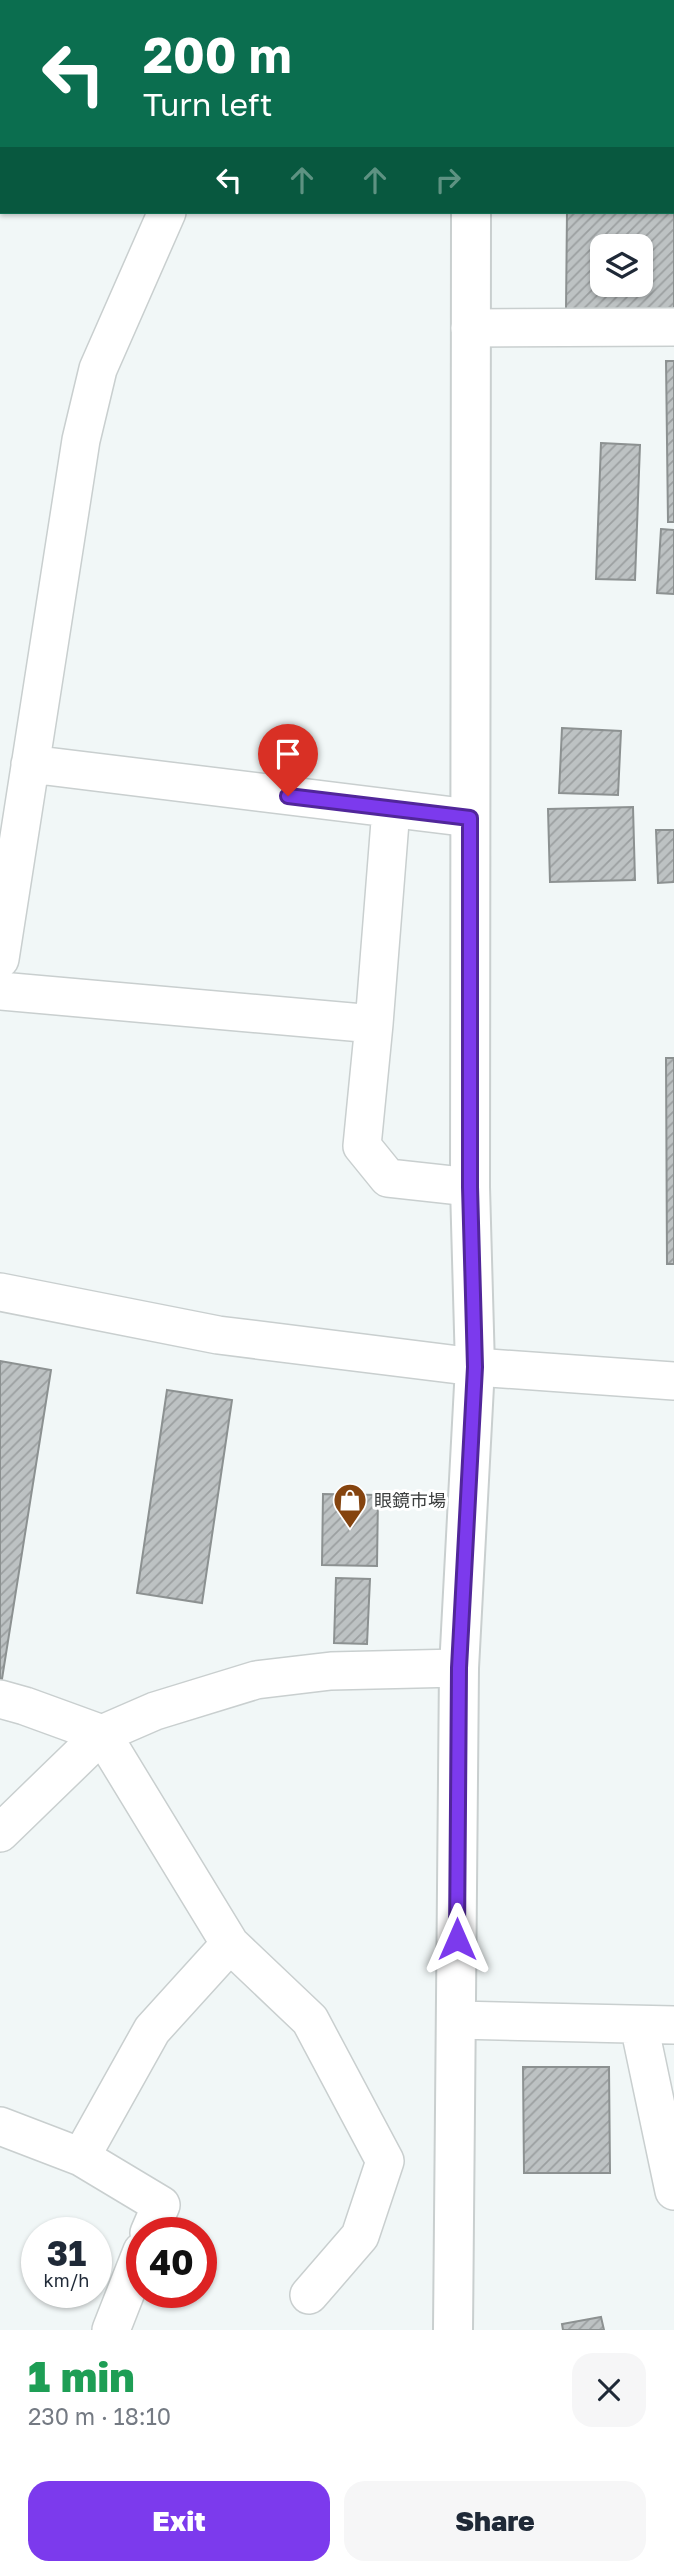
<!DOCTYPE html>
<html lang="en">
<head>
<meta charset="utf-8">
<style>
	body { margin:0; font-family:"Golos Text","Noto Sans JP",sans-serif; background:#f6f6f7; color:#1f2937; height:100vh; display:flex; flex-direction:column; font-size:26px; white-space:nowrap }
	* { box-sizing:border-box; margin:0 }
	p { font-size:23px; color:#747a83 }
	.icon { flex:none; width:38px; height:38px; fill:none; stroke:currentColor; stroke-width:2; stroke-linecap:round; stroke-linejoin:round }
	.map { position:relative; height:2330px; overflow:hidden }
	.sheet { display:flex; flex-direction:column; background:#fff; flex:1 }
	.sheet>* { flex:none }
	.guide { position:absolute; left:0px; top:0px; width:676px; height:214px; box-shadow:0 2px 5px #0004; background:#0b6e4f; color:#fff; overflow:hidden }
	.controls { position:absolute; left:590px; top:234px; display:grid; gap:14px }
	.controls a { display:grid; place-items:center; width:63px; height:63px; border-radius:14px; background:#fff; box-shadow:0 2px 5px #0004; font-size:35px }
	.speed { position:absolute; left:21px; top:2217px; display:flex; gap:14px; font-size:35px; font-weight:700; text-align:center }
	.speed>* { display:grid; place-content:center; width:91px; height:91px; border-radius:50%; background:#fff; box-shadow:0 2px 5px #0004; line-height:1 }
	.speed small { font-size:18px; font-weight:400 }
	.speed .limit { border:10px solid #d22; background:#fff; color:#111 }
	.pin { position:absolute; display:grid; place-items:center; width:60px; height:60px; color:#fff; margin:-72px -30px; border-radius:50% 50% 50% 0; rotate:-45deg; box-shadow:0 0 7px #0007 }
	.pin .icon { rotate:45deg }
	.me { position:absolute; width:77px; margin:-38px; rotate:0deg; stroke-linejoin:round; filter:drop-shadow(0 0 5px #0008) }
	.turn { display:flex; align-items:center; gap:24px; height:147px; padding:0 28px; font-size:32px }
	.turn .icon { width:91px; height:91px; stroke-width:2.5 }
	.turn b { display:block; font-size:49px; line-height:60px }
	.lanes { display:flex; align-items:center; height:66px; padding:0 28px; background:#0003; justify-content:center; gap:35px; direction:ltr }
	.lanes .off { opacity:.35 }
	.round { display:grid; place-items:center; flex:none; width:74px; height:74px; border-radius:21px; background:#f6f6f7 }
	.summary { display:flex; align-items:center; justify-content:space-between; height:119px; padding:0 28px }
	h1 { font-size:42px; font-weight:800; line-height:52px; color:#1e9e55 }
	.action { display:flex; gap:14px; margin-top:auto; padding:14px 28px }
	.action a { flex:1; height:80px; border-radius:21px; background:#7c3aed; color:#fff; font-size:28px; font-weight:800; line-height:80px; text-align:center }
	.action a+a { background:#f6f6f7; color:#1f2937 }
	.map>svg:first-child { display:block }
	.building { fill:url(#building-hatch); stroke:#8c9191; stroke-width:2; fill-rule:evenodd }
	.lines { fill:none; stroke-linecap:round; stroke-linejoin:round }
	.street-casing { stroke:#c9cfcf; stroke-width:40 }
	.secondary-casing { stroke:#c9cfcf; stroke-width:42 }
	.street { stroke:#fff; stroke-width:37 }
	.secondary { stroke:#fff; stroke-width:38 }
	.route-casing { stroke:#51269a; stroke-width:18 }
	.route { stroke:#7c3aed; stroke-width:12 }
	.labels { text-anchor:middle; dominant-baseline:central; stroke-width:6; stroke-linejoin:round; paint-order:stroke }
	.poi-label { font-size:18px; fill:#3b3d3d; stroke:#fff; text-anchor:start }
</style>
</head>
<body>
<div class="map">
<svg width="674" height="2330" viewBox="0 0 674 2330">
	<defs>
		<pattern id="building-hatch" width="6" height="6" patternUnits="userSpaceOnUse" patternTransform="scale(1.75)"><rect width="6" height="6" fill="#bdc2c3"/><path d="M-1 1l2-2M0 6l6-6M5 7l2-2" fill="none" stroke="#9b9fa0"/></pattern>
	</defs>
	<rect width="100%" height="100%" fill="#f1f7f7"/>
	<!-- building -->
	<path class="building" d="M 674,89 L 674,310 L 566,309 L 567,212 L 674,212 ZM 602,247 L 640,247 L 640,285 L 602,285 Z
		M 666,361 L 674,361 L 674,522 L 668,522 Z
		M 601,443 L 640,445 L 635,580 L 596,579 Z
		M 661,529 L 674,530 L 674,594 L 657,593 Z
		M 562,728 L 621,731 L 618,795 L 559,793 Z
		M 633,807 L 635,880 L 550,882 L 548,809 Z
		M 656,830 L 674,830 L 674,882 L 658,883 Z
		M 666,1058 L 674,1058 L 674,1264 L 667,1264 Z
		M 0,1361 L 51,1370 L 2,1679 L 0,1679 Z
		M 167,1390 L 232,1400 L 202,1603 L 137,1593 Z
		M 323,1494 L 378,1495 L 377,1566 L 322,1565 Z
		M 336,1578 L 370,1579 L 367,1644 L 334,1643 Z
		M 523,2067 L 609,2067 L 610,2173 L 524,2173 Z
		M 601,2317 L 604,2330 L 563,2330 L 562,2324 Z"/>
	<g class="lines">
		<defs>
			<path id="street" d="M 261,2 L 262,0
				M 470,328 L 674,327
				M 30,764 L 470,818
				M 0,959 L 81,440 L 98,369 L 167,212
				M 0,991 L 374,1024 L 391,809
				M 374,1024 L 362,1146 L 388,1178 L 470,1187
				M 0,1292 L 218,1335 L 475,1367 L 674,1381
				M 0,1699 L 25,1706 L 102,1734 L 230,1944 L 152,2030 L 81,2157
				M 0,1833 L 102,1734 L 155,1711 L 256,1680 L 331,1671 L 459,1668
				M 230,1944 L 310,2020 L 385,2161 L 360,2236 L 309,2295
				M 456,2020 L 674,2025
				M 639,2025 L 674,2191
				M 0,2126 L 81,2157 L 161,2205 L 149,2233
				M 111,2330 L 142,2251"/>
			<path id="secondary" d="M 474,2 L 474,0
				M 453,2330 L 459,1668 L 475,1367 L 470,1187 L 471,212"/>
		</defs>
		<!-- street casing -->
		<use href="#street" class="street-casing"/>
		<!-- secondary casing -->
		<use href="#secondary" class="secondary-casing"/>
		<!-- street -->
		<use href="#street" class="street"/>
		<!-- secondary -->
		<use href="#secondary" class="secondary"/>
	</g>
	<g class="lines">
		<defs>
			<path id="route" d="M 288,796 L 470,818 L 470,1187 L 475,1367 L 459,1668 L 457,1939"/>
		</defs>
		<!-- route casing -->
		<use href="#route" class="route-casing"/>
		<!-- route -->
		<use href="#route" class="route"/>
	</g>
	<!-- icons -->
	<defs>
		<symbol id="shop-pin" viewBox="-11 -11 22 30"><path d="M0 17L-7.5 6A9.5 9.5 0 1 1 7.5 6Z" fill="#85440f" stroke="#fff"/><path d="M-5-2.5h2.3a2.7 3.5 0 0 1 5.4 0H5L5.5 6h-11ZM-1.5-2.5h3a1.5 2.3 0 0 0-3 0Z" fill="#fff"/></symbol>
	</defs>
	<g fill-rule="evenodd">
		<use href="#shop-pin" x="331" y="1481" width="38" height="52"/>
	</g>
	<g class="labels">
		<!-- poi labels -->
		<g class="poi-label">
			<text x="374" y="1500">眼鏡市場</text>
		</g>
	</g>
</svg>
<div class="controls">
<a><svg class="icon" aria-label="layers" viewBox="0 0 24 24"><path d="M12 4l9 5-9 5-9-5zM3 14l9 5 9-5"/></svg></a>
</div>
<div class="speed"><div>31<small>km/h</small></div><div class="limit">40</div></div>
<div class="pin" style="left:288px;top:796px;background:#d93025"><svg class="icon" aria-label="arrive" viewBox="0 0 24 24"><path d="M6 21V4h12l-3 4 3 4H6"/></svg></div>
<svg class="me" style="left:457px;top:1939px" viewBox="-20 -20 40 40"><path d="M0-17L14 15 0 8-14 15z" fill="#7c3aed" stroke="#fff" stroke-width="4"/></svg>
<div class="guide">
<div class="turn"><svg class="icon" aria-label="left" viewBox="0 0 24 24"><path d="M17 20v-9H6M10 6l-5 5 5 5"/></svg><div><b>200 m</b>Turn left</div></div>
<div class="lanes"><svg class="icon" aria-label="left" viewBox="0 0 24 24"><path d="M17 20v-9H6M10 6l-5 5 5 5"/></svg><svg class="icon off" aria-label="ahead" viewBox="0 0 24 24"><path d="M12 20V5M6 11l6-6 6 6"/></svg><svg class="icon off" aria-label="ahead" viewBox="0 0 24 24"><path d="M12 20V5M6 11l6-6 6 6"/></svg><svg class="icon off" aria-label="right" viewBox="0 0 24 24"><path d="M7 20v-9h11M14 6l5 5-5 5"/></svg></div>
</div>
</div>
<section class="sheet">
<div class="summary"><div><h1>1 min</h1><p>230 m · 18:10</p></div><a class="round"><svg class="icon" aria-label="close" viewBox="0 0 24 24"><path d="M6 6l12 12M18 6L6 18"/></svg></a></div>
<div class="action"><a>Exit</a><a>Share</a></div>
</section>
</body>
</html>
